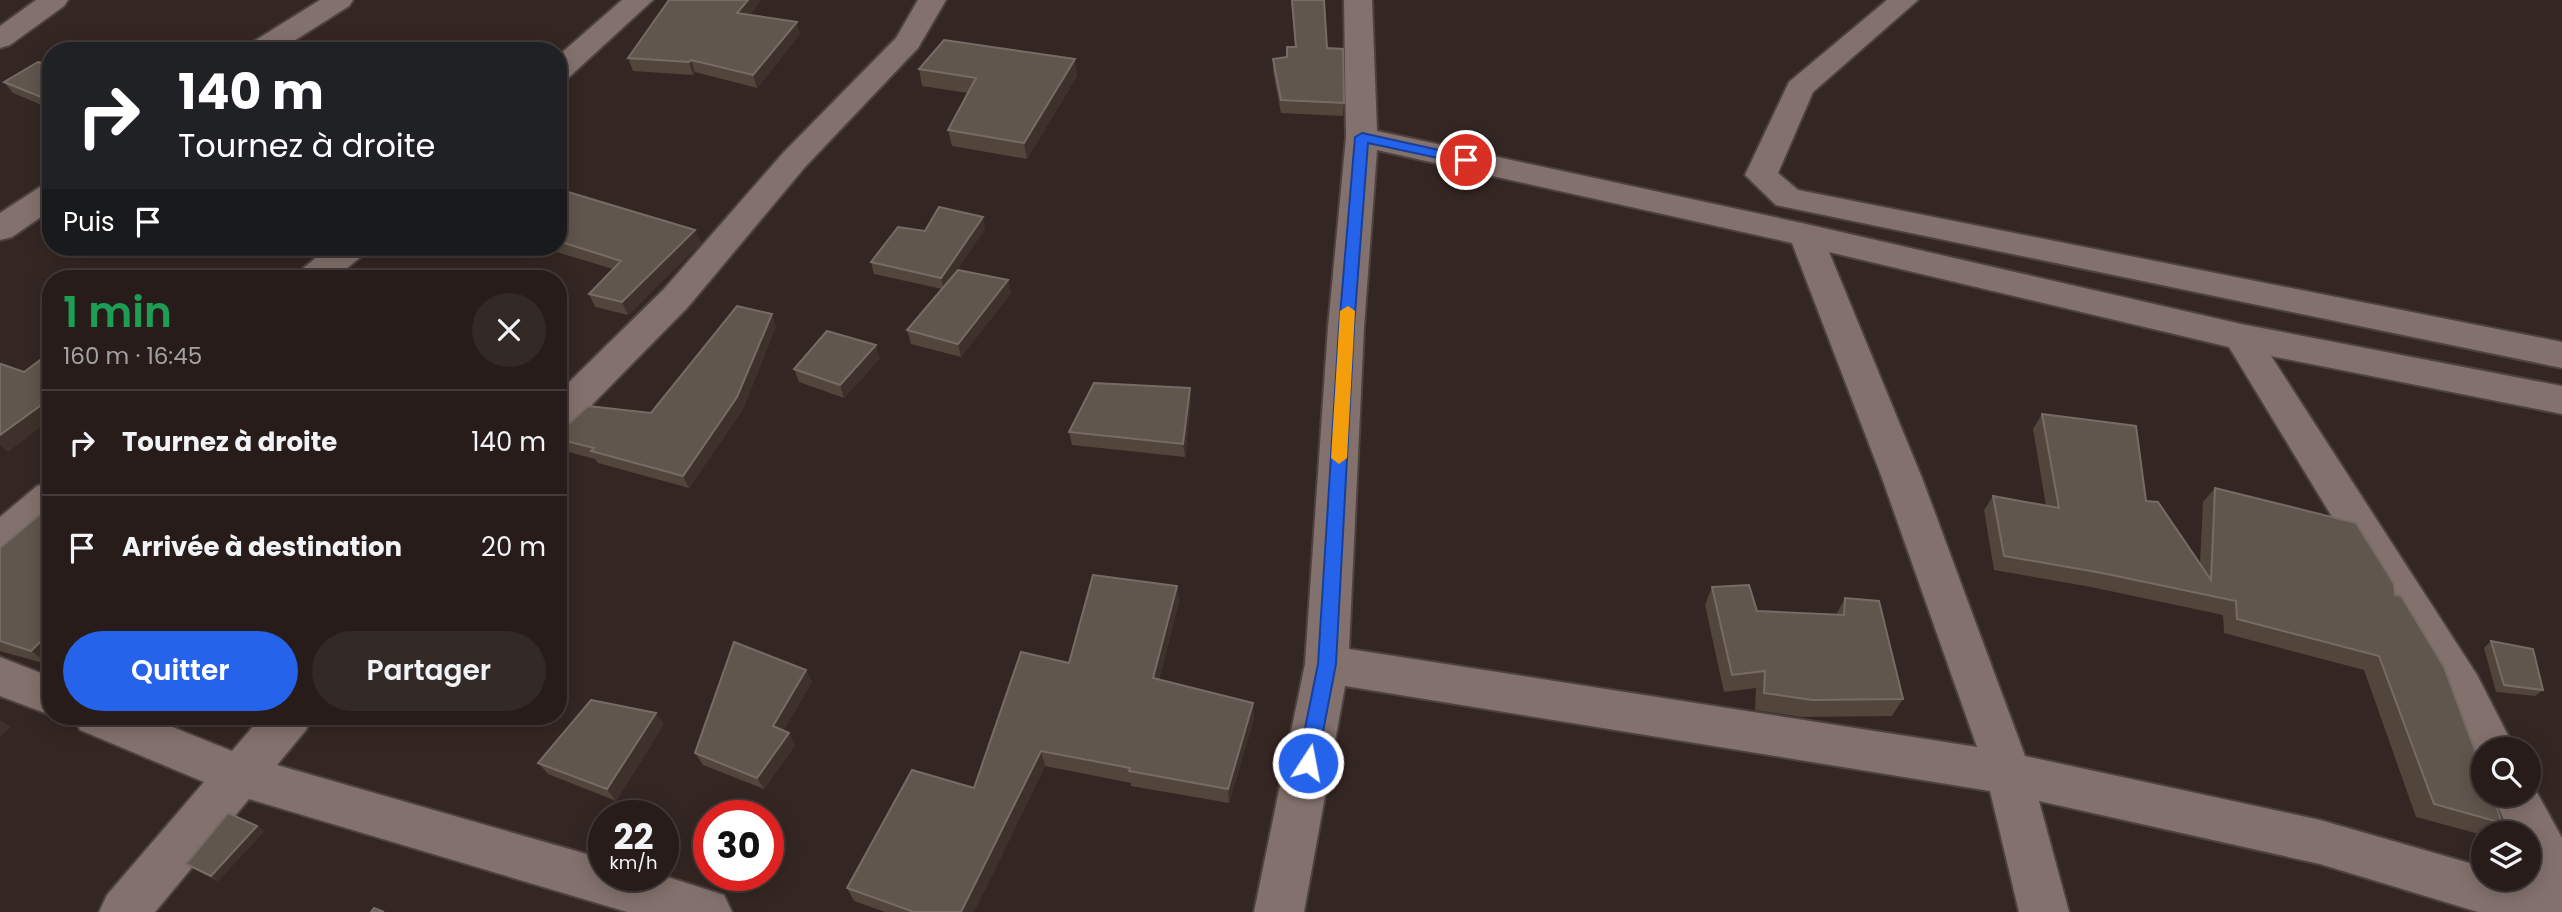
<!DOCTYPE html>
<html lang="fr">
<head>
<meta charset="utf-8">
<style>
	body { margin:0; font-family:Poppins,sans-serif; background:#332927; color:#f1f3f6; height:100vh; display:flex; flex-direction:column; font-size:26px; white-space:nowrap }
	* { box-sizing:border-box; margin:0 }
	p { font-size:23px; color:#a4a1a2 }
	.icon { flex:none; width:38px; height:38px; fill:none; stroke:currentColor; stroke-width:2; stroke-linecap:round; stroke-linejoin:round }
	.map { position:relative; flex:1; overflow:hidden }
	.sheet { position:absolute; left:42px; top:270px; width:525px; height:455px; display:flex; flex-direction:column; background:#271c1a; border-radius:28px; box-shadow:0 4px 18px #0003,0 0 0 2px #433a39 }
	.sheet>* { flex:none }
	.top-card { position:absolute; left:42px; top:42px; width:525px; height:214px; border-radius:28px; box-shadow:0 4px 18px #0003,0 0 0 2px #433a39; background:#202124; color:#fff; overflow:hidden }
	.fabs { position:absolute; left:2471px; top:737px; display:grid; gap:14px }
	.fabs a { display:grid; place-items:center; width:70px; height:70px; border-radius:50%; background:#271c1a; box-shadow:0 4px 18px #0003,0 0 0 2px #433a39; font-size:35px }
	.speed { position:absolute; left:588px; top:800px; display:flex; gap:14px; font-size:35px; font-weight:700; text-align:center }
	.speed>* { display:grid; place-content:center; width:91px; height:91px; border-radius:50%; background:#271c1a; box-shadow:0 4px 18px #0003,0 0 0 2px #433a39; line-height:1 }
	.speed small { font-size:18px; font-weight:400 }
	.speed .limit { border:10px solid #d22; background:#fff; color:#111 }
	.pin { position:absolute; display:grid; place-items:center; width:60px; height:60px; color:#fff; margin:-30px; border:4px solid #fff; border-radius:50%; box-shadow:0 2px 7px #0007 }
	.me { position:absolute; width:77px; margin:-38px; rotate:11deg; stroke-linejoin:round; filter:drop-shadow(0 0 5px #0008) }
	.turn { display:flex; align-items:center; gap:24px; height:147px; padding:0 21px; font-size:32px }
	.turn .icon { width:91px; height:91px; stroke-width:2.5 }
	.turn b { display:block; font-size:49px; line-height:60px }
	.then { display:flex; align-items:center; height:66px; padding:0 21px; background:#0003; gap:14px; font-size:26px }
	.round { display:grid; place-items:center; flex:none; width:74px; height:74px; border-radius:37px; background:#332927 }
	.headline { display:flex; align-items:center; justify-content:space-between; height:119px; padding:0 21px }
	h1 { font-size:42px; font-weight:600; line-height:52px; color:#1e9e55 }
	.cta { display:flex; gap:14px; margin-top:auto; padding:14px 21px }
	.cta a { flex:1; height:80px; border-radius:42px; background:#2563eb; color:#fff; font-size:28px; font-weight:600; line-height:80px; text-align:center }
	.cta a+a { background:#332927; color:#f1f3f6 }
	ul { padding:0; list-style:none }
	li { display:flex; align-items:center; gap:21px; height:105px; padding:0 21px; border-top:2px solid #433a39 }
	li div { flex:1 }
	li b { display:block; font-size:26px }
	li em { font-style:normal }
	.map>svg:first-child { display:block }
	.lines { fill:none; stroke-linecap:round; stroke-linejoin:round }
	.street-casing { stroke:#4d423f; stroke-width:4 }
	.street { fill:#83716d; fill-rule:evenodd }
	.wall { fill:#51453c }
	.shaded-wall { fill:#3e312b }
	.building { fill:#61564e; stroke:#776c65; stroke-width:2 }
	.route { fill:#2563eb; stroke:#184099; stroke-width:2 }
	.slow { fill:#f59e0b }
</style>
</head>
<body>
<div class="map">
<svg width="2562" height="912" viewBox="0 0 2562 912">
	<rect width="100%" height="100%" fill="#342623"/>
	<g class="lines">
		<defs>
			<path id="street" d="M 36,0 L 68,0 L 64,6 L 10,45 L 0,48 L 0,26 Z
				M 320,0 L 353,0 L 349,6 L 278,51 L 244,51 L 248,45 Z
				M 622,0 L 653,0 L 568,78 L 558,81 L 558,56 Z
				M 918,0 L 946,0 L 918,48 L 805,167 L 688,307 L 571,426 L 558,430 L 558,393 L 664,289 L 783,153 L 896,38 Z
				M 1344,0 L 1372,0 L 1377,131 L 1806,224 L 2241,324 L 2562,386 L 2562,414 L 2271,356 L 2477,675 L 2515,749 L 2483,749 L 2483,766 L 2476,763 L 2445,703 L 2229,347 L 1829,252 L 1922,478 L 2025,756 L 2320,820 L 2483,867 L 2483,878 L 2524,878 L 2534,881 L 2529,871 L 2529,833 L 2510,833 L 2492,794 L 2529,794 L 2529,778 L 2562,838 L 2562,912 L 2478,912 L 2320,864 L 2039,801 L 2069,912 L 2019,912 L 1990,791 L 1345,686 L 1304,912 L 1254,912 L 1305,664 L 1328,327 L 1346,137 ZM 1377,150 L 1792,243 L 1882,478 L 1977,747 L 1349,649 L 1364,327 Z
				M 1887,0 L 1918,0 L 1813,92 L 1778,173 L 1798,190 L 2562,342 L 2562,368 L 1776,205 L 1745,175 L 1789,82 Z
				M 51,184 L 51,210 L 12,237 L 0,240 L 0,213 L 40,187 Z
				M 329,247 L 368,247 L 363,255 L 335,278 L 296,278 L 301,270 Z
				M 51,482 L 51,520 L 14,552 L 0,556 L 0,517 L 37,486 Z
				M 0,657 L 51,677 L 53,716 L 0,696 Z
				M 74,716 L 145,716 L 232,751 L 262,716 L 312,716 L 306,730 L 277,765 L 604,859 L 604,875 L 661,875 L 724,895 L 732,912 L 627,912 L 249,799 L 155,912 L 99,912 L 107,895 L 204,782 L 80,730 Z"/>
		</defs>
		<!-- street casing -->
		<use href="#street" class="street-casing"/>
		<!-- street -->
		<use href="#street" class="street"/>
	</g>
	<!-- wall -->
	<path class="wall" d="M 669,0 L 761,0 L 750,15 L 800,34 L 757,88 L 695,72 L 693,75 L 633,71 L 628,58 Z
		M 1291,0 L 1324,0 L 1327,48 L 1344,103 L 1343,116 L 1281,113 L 1273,72 L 1273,59 L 1287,57 L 1295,47 Z
		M 51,66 L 51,109 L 13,93 L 4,82 Z
		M 919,69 L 1077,76 L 1027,159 L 952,146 L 948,130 L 968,93 L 922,86 Z
		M 558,189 L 695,230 L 701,243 L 628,315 L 595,307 L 589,294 L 613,269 L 540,247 L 558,247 Z
		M 985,229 L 955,273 L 1008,280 L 1011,293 L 961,357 L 911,344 L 907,330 L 942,289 L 874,274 L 871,262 L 925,231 Z
		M 496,247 L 534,247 L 523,256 Z
		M 776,326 L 743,409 L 689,488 L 598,463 L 595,459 L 561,450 L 558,445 L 558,434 L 651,413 Z
		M 880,358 L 844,398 L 799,382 L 794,369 Z
		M 1191,402 L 1185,457 L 1072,445 L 1069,432 Z
		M 2042,414 L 2146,501 L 2200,564 L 2203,502 L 2215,488 L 2395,595 L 2502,823 L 2486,833 L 2483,833 L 2483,835 L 2416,817 L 2364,670 L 2224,633 L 2223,615 L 2091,587 L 1994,570 L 1984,510 L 1993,496 L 2046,506 L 2033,429 Z
		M 0,548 L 50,665 L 0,651 Z
		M 1177,586 L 1179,602 L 1159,679 L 1253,703 L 1254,718 L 1229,803 L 1131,786 L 1131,783 L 1045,766 L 974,912 L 885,912 L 854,901 L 847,888 L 974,788 L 1069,663 Z
		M 1712,587 L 1757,611 L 1836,615 L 1845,598 L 1903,699 L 1892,716 L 1802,717 L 1755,710 L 1756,688 L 1724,692 L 1705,605 Z
		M 2491,641 L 2543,690 L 2535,696 L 2496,692 L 2484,648 Z
		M 806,670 L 812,682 L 783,731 L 789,733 L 795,745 L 764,789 L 703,765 L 695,753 Z
		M 664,724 L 616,801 L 548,774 L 538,763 Z
		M 257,826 L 264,831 L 218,881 L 194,869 L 186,864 Z"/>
	<!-- shaded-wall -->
	<path class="shaded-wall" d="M 748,0 L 761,0 L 741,26 L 737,13 Z
		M 797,22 L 800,34 L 757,88 L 753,75 Z
		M 1075,59 L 1077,76 L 1027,159 L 1024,143 Z
		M 691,60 L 695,72 L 693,75 L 689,62 Z
		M 983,217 L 985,229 L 944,289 L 941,278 Z
		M 695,230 L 701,243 L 628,315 L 622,302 Z
		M 518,247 L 534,247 L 523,256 Z
		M 1008,280 L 1011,293 L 961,357 L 958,344 Z
		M 772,314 L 776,326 L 743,409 L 689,488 L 683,476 Z
		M 876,345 L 880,358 L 844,398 L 840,385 Z
		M 1190,388 L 1191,402 L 1185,457 L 1183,444 Z
		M 51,398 L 51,419 L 8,452 L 0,445 L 0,435 Z
		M 1177,586 L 1179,602 L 1155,693 L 1153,678 Z
		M 51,631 L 51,664 L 50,665 L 31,651 Z
		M 806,670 L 812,682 L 779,738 L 773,726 Z
		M 1253,703 L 1254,718 L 1229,803 L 1228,789 Z
		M 656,713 L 664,724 L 616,801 L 607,789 Z
		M 208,716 L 224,716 L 213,719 Z
		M 0,720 L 11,727 L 0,737 Z
		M 789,733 L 795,745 L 764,789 L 757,778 Z
		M 1041,751 L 1045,766 L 974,912 L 961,912 Z
		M 257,826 L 264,831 L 218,881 L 211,876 Z"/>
	<!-- building -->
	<path class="building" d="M 669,0 L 748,0 L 737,13 L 797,22 L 753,75 L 691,60 L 689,62 L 628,58 Z
		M 1292,0 L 1324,0 L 1327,48 L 1343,49 L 1344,103 L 1281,100 L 1273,59 L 1287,57 L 1287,47 L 1296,47 Z
		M 944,40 L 1075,59 L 1024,143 L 948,130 L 976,78 L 919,69 Z
		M 38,62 L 51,66 L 51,101 L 4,82 Z
		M 558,189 L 695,230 L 622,302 L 589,294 L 621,261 L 558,241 Z
		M 939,207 L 983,217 L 941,278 L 871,262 L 898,227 L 925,231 Z
		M 958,270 L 1008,280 L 958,344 L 907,330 Z
		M 737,306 L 772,314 L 737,397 L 683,476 L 591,451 L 594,448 L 558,439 L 558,434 L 588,406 L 651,413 Z
		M 827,331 L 876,345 L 840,385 L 794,369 Z
		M 51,352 L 51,398 L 0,435 L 0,365 L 1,364 L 24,372 Z
		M 1094,383 L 1190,388 L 1183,444 L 1069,432 Z
		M 2042,414 L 2136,426 L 2146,501 L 2158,502 L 2211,580 L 2215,488 L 2356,523 L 2394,584 L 2395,595 L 2401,596 L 2444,667 L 2483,772 L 2483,794 L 2492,794 L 2502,823 L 2434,804 L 2379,656 L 2237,619 L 2236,601 L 2102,573 L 2004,556 L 1993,496 L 2059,508 Z
		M 51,505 L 51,631 L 31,651 L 0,641 L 0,548 Z
		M 1093,575 L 1177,586 L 1153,678 L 1253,703 L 1228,789 L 1129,771 L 1130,768 L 1041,751 L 961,912 L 914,912 L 847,888 L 912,770 L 974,788 L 1021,652 L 1069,663 Z
		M 1749,585 L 1757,611 L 1844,615 L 1845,598 L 1879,601 L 1903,699 L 1812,700 L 1764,693 L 1765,671 L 1732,675 L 1712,587 Z
		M 2491,641 L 2533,649 L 2543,690 L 2504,685 Z
		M 734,642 L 806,670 L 773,726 L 789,733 L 757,778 L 695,753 Z
		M 591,700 L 656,713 L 607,789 L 538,763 Z
		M 228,813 L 257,826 L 211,876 L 186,864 Z
		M 374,908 L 384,912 L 371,912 Z"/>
	<!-- route -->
	<path class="route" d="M 1362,133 L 1466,156 L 1473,160 L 1466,164 L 1368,143 L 1354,327 L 1336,664 L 1317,763 L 1314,769 L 1308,772 L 1301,769 L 1298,763 L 1318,664 L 1339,327 L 1355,137 Z"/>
	<!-- slow -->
	<path class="slow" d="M 1348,306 L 1355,311 L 1347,458 L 1339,464 L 1331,458 L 1340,311 Z"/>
</svg>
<div class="fabs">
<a><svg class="icon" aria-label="search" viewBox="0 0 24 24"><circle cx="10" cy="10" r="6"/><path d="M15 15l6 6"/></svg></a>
<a><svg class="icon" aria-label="layers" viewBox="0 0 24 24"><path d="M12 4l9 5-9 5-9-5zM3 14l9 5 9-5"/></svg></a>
</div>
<div class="speed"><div>22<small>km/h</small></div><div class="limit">30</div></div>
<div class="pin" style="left:1466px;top:160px;background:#d93025"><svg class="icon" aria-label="arrive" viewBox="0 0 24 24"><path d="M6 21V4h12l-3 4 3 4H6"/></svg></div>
<svg class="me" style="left:1308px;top:763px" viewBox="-20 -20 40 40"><circle r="17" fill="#2563eb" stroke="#fff" stroke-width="3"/><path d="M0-11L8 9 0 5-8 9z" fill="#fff"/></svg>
<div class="top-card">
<div class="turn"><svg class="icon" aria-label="right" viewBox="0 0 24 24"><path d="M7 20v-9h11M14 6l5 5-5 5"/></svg><div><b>140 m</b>Tournez à droite</div></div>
<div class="then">Puis<svg class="icon" aria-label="arrive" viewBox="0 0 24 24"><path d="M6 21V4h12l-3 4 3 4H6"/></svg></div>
</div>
<section class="sheet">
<div class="headline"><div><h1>1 min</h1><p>160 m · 16:45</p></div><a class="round"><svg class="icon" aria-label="close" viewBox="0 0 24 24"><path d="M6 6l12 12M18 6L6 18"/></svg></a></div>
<ul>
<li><svg class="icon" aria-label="right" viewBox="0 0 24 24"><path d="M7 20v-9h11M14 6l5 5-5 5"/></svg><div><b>Tournez à droite</b></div><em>140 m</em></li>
<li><svg class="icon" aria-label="arrive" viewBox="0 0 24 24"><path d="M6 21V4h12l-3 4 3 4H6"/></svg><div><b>Arrivée à destination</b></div><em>20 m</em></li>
</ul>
<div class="cta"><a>Quitter</a><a>Partager</a></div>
</section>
</div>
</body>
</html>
